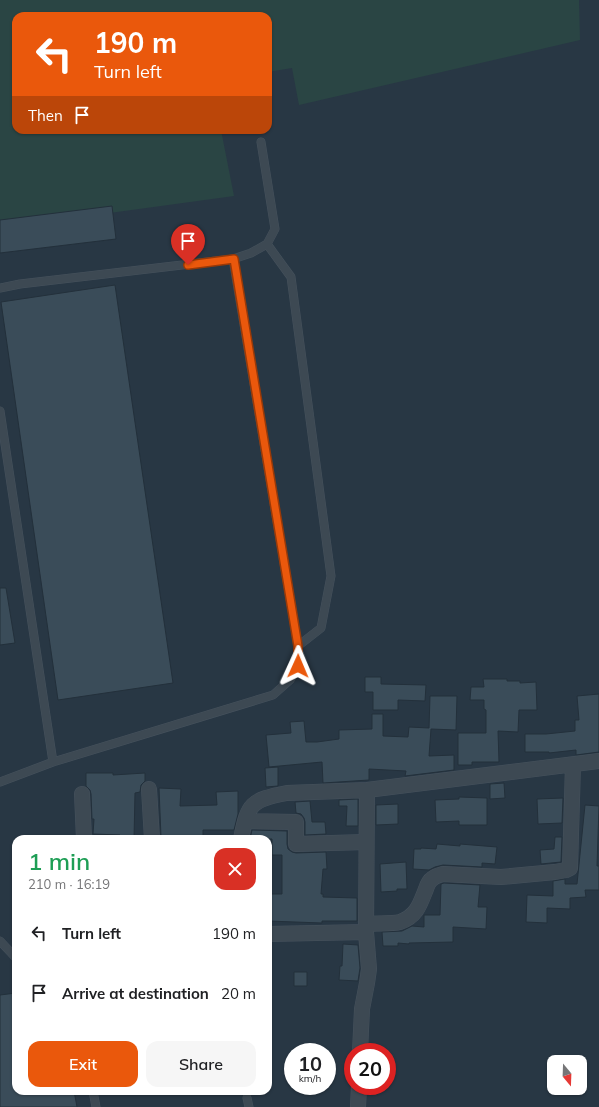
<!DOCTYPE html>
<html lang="en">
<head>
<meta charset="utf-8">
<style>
	body { margin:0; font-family:Mulish,sans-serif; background:#f6f6f6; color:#202124; height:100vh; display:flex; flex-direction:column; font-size:15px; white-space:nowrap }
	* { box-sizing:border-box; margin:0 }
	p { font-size:13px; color:#757577 }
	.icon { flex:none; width:22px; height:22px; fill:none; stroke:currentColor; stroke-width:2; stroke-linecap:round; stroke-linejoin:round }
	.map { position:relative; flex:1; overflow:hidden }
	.details { position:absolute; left:12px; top:835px; width:260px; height:260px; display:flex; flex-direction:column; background:#fff; border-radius:12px; box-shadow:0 1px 3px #0004 }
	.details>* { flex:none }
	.guide { position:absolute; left:12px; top:12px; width:260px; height:122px; border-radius:12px; box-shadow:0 1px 3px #0004; background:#ea580c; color:#fff; overflow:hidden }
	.needle { width:26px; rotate:161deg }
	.fabs { position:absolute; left:547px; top:1055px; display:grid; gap:8px }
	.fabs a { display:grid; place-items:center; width:40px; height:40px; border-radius:8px; background:#fff; box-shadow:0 1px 3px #0004; font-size:20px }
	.speed { position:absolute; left:284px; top:1043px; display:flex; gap:8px; font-size:20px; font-weight:700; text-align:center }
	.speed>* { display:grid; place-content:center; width:52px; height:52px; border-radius:50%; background:#fff; box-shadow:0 1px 3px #0004; line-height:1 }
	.speed small { font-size:10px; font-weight:400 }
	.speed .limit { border:6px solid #d22; background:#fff; color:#111 }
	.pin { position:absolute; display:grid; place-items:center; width:34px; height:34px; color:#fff; margin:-41px -17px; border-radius:50% 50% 50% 0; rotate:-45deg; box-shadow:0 0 4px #0007 }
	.pin .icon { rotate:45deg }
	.me { position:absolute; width:44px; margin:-22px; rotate:1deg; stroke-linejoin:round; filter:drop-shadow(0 0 3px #0008) }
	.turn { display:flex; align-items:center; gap:14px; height:84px; padding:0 16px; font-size:18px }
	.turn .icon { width:52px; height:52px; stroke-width:2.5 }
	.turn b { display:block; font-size:28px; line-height:34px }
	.then { display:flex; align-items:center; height:38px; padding:0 16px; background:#0003; gap:8px; font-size:15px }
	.round { display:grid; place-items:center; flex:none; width:42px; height:42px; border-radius:12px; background:#f6f6f6 }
	.headline { display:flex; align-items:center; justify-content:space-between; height:68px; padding:0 16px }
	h1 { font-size:24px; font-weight:600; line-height:30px; color:#1e9e55 }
	.primary-button { display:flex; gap:8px; margin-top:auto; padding:8px 16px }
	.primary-button a { flex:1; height:46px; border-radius:12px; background:#ea580c; color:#fff; font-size:16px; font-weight:600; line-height:46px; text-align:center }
	.primary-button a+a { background:#f6f6f6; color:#202124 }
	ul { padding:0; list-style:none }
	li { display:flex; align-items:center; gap:12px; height:60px; padding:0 16px }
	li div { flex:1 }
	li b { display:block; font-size:15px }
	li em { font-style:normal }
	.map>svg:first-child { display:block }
	.green { fill:#2a4544 }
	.building { fill:#3a4c59; stroke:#23303b }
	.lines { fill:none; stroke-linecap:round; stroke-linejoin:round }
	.lane-casing { stroke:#46525d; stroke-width:9 }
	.street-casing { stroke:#46525d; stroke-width:16 }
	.lane { stroke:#3d4953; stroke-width:8 }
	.street { stroke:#3d4953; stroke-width:15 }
	.route-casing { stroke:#983908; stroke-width:10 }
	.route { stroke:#ea580c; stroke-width:7 }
</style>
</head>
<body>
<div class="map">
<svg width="599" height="1107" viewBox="0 0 599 1107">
	<rect width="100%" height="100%" fill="#283744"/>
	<!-- green -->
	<path class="green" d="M 0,0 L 579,0 L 580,40 L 299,105 L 292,68 L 268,72 L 268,16 L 16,16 L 16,130 L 221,130 L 234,196 L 0,228 Z"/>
	<!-- building -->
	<path class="building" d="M 112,206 L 116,239 L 0,253 L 0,220 Z
		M 115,285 L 173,683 L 58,700 L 1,302 Z
		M 0,588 L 6,588 L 15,643 L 0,645 Z
		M 365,677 L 381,677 L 381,684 L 426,685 L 425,701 L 398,700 L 398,710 L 373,710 L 373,692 L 365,692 Z
		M 483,679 L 507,679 L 507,681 L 520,681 L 520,683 L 536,682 L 537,710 L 519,710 L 518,732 L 498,731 L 499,762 L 472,762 L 472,765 L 458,765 L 458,733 L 486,733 L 486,710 L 484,709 L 484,700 L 470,700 L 471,687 L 484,687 Z
		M 599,694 L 599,752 L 576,755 L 576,750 L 549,753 L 549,752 L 525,752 L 525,734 L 546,734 L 575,731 L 575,720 L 579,720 L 577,696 Z
		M 430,696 L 457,696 L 456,730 L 431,729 L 429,756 L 454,755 L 454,770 L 405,776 L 406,771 L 369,769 L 369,780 L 323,783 L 322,762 L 269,767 L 266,735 L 291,733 L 290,722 L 304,721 L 306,742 L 317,742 L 339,739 L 339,730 L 372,729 L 372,714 L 383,714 L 383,736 L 408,737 L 409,727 L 429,728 Z
		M 278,767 L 278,786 L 266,787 L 265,768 Z
		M 86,773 L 113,773 L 113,775 L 145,773 L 145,781 L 141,785 L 140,792 L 135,793 L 134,839 L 120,839 L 120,835 L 93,834 L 94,819 L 92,819 L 91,794 L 90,790 L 86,786 Z
		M 504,783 L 505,798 L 490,799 L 490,784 Z
		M 159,788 L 181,789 L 180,806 L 217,805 L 216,792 L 238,791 L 238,814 L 234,830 L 203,830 L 203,839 L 161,837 Z
		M 459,797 L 487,798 L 487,825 L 459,825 L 459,821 L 436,822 L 435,800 L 459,799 Z
		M 563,798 L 562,823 L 538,824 L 537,799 Z
		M 358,799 L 358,826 L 346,826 L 347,806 L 339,806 L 339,800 Z
		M 310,801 L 312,822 L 325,822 L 326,834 L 305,835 L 305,822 L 304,818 L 301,814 L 296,813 L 295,802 Z
		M 398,804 L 398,824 L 376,825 L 376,805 Z
		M 585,805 L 599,806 L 597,866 L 599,866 L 599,890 L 585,890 L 586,897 L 570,898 L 570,909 L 547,908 L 547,923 L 526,922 L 527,895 L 553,896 L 553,881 L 565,879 L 565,884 L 577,884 Z
		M 252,830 L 287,831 L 287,844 L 288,849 L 292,852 L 296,853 L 326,852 L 327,869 L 323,869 L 321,894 L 323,894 L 323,897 L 357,898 L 357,921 L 322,921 L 322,923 L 268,921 L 268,894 L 282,894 L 282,855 L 272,855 L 272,839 L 250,839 Z
		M 555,837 L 562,837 L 561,862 L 541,864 L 540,850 L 554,849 Z
		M 437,844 L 460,846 L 460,844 L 497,847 L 495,864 L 482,863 L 482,867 L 443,865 L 435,867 L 429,870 L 413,869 L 414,849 L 421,849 L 421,848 L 436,849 Z
		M 406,862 L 407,889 L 397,889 L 397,891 L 381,892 L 380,864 Z
		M 444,883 L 480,885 L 478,907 L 487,907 L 486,929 L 453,927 L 453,942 L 409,943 L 409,944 L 398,943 L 398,946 L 383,946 L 382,932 L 402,931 L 412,926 L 424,927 L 424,915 L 440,915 L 441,884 Z
		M 343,944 L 358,945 L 360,968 L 358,981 L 339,980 L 340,966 L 342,966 Z
		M 294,972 L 307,972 L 307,986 L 294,986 Z
		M 16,993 L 16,1091 L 74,1091 L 77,1107 L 0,1107 L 0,995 Z"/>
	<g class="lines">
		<defs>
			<path id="lane" d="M 267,244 L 291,277 L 331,576 L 321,628 L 298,646
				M 0,288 L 20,284 L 233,259 L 251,253 L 267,244 L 275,229 L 261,142
				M 0,411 L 53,762
				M 0,782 L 53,762 L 273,695 L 290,680 L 297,666 L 298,646 L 233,259
				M 0,941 L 16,958
				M 93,1091 L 96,1107
				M 247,1098 L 249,1107"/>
			<path id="street" d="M 149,789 L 152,839
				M 82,794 L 84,839
				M 245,821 L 296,822 L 296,844 L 366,842
				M 241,839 C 248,803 251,800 287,793 L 367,790 L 599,761
				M 366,924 C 375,923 392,924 400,922 C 417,916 420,904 426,889 C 427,886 429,881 432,879 C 435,876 439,875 443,874 L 501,877 L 555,872 L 566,870 L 570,868 L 573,765
				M 268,934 L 366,932
				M 360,1052 L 362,1009 L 367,983 L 369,969 L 366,932 L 367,790
				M 358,1107 L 359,1086"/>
		</defs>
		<!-- lane casing -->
		<use href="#lane" class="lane-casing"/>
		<!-- street casing -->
		<use href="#street" class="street-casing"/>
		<!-- lane -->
		<use href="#lane" class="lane"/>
		<!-- street -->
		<use href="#street" class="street"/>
	</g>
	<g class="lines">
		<defs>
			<path id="route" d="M 188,265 L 234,259 L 298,646 L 298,666"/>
		</defs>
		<!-- route casing -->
		<use href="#route" class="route-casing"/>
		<!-- route -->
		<use href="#route" class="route"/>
	</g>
</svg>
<div class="fabs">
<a><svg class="needle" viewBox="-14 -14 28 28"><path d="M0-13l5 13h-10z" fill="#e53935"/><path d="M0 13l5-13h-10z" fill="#757577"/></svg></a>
</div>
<div class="speed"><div>10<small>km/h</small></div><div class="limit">20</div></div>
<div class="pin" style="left:188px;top:265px;background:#d93025"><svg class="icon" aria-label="arrive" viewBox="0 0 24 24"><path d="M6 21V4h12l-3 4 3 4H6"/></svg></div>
<svg class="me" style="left:298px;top:666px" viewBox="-20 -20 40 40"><path d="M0-17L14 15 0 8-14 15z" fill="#ea580c" stroke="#fff" stroke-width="4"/></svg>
<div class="guide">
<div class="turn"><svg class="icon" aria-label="left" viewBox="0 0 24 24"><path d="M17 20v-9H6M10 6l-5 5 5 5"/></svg><div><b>190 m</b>Turn left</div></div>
<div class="then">Then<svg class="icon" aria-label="arrive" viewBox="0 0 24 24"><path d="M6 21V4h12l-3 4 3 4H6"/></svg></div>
</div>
<section class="details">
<div class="headline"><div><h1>1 min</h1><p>210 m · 16:19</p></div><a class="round" style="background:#d93025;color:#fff"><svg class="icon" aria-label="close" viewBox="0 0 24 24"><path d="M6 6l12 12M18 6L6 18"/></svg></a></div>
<ul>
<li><svg class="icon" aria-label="left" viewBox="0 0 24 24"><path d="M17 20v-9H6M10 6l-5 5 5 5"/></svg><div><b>Turn left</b></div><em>190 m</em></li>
<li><svg class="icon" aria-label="arrive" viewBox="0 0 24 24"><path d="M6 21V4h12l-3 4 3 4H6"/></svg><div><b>Arrive at destination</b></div><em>20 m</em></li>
</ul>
<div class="primary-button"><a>Exit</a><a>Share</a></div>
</section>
</div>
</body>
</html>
